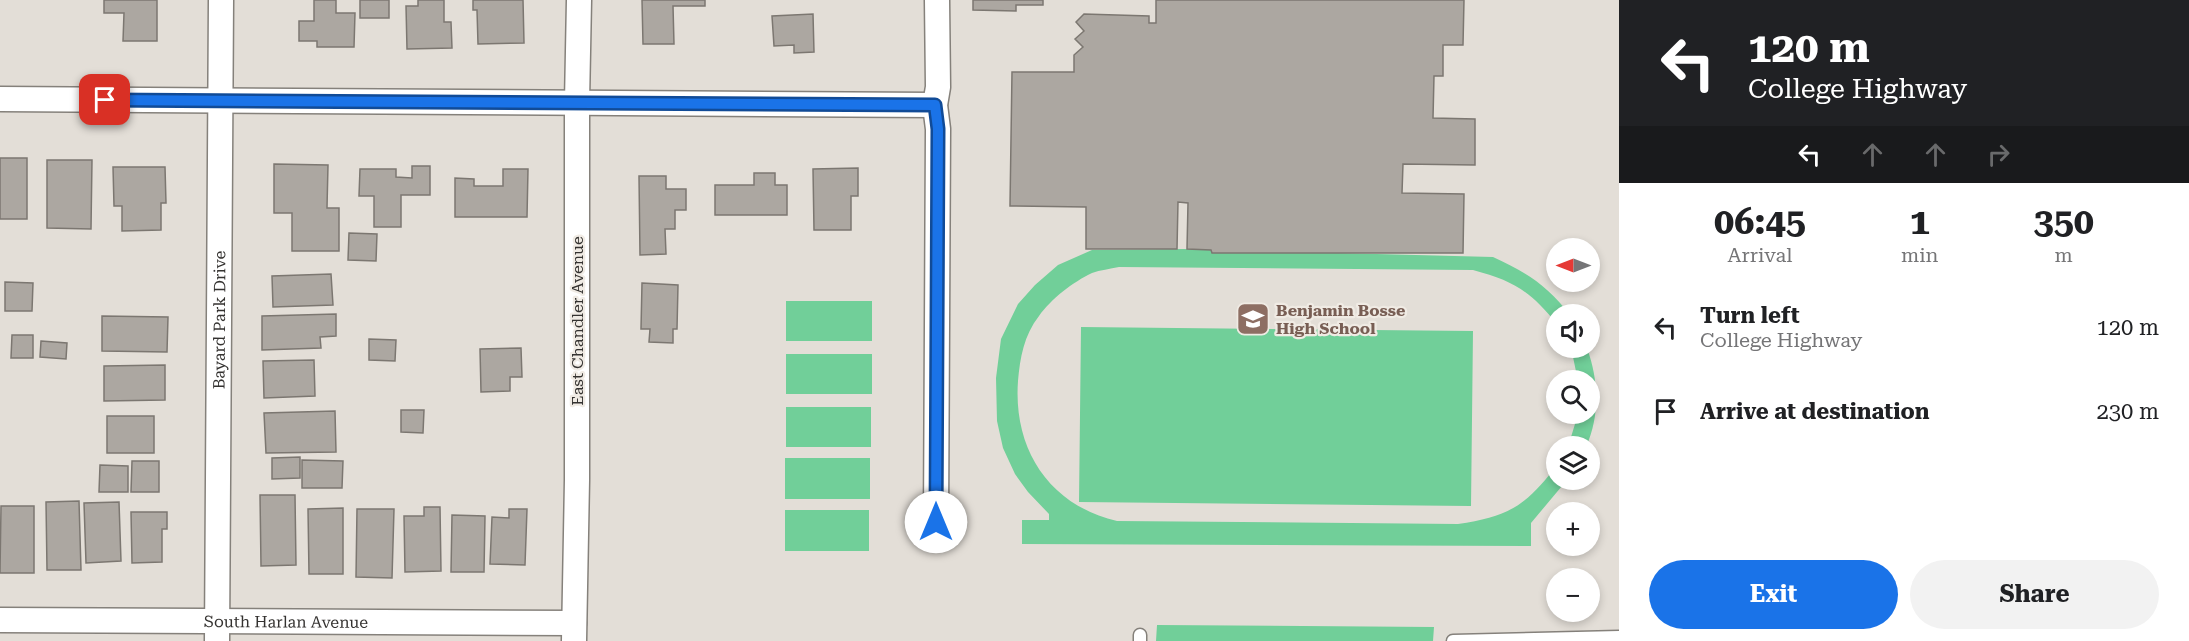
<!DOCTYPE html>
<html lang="en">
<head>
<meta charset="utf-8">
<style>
	body { margin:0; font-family:"Roboto Serif",serif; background:#f2f2f2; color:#202124; height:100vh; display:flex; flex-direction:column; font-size:22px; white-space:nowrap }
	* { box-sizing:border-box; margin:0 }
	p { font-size:20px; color:#757577 }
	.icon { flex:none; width:33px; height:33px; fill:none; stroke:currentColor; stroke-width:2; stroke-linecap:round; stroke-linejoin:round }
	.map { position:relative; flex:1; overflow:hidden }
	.panel { display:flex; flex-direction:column; background:#fff; width:570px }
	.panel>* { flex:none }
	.guide { background:#202124; color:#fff; overflow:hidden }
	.needle { width:39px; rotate:270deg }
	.tools { position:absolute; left:1546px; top:238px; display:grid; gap:12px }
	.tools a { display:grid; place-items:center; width:54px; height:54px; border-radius:50%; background:#fff; box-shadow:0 3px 9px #0003; font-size:30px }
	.pin { position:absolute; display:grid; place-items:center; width:51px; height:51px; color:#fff; margin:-26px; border-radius:12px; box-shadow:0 3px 9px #0006 }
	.me { position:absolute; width:66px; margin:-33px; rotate:0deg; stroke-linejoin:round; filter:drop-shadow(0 0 4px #0008) }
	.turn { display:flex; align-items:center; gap:21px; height:126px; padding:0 30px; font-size:27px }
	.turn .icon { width:78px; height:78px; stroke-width:2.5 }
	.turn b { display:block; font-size:42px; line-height:51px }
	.lanes { display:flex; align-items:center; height:57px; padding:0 30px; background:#0003; justify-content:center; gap:30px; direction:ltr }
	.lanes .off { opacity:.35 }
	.eta { display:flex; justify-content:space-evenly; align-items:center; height:102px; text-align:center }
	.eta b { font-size:36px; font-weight:700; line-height:42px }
	.cta { display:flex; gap:12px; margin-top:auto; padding:12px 30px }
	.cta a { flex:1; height:69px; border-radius:36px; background:#1a73e8; color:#fff; font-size:24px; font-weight:700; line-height:69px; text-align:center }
	.cta a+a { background:#f2f2f2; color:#202124 }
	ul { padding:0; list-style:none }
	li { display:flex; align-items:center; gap:18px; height:84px; padding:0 30px }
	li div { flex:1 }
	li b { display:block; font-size:22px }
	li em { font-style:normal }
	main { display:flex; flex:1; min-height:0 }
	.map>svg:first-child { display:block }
	.green { fill:#71cf99 }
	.building { fill:#aca7a1; stroke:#7c7771; stroke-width:1.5 }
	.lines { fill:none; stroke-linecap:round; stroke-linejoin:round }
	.lane-casing { stroke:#85817b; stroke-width:15 }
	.street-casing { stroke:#85817b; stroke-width:27 }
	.lane { stroke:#fff; stroke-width:12 }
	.street { stroke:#fff; stroke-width:24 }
	.route-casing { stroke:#114b97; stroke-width:15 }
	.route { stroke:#1a73e8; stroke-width:10 }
	.labels { text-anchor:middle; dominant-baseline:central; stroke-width:4.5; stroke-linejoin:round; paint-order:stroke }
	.education-label { font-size:16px; font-weight:bold; fill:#785e54; stroke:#f0ebe4; text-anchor:start }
	.street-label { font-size:16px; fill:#343230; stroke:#f0ebe4 }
</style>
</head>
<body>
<main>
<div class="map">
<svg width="1619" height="641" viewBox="0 0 1619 641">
	<rect width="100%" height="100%" fill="#e3ded7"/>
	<!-- green -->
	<path class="green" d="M 1184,249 L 1493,257 C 1526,272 1548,286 1570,315 L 1557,315 L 1557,324 C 1530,291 1514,281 1473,270 L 1119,267 C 1110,269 1100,270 1092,273 C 1073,282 1051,299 1039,316 C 1024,335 1020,358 1018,381 C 1013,449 1049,505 1117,521 L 1458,524 C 1508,517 1527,505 1557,465 L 1557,480 L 1567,480 L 1531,523 L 1531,546 L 1022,544 L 1022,520 L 1049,520 L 1049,514 L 1028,492 L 1015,474 L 1003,448 L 997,421 L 996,378 L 1001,339 L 1018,304 L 1035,285 L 1058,265 L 1092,250 Z
		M 786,301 L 872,301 L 872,341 L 786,341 Z
		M 1081,327 L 1473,331 L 1471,506 L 1079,502 Z
		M 1569,348 L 1587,348 C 1599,381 1600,415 1586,447 L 1568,447 L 1578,414 L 1590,414 L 1590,381 L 1578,381 L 1573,357 Z
		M 786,354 L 872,354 L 872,394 L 786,394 Z
		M 786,407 L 871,407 L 871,447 L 786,447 Z
		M 785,458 L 870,458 L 870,499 L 785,499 Z
		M 785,510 L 869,510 L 869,551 L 785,551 Z
		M 1157,625 L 1434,627 L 1433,641 L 1156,641 Z"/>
	<!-- building -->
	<path class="building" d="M 104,0 L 157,0 L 157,41 L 123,41 L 124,13 L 104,13 Z
		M 314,0 L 336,0 L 336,13 L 355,13 L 354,47 L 317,47 L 317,41 L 299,41 L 299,21 L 314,21 Z
		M 360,0 L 389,0 L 389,18 L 360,18 Z
		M 418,0 L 444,0 L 444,22 L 451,22 L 452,48 L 407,49 L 406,6 L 418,6 Z
		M 473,0 L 523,0 L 524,43 L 478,44 L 477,10 L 473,10 Z
		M 642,0 L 705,0 L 705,6 L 673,6 L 674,44 L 643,44 Z
		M 973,0 L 1043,0 L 1043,5 L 1016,5 L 1016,11 L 973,10 Z
		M 1156,0 L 1464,0 L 1463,45 L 1443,45 L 1443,76 L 1434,76 L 1433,118 L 1475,119 L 1475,165 L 1403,164 L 1402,193 L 1464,194 L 1463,253 L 1212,253 L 1211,250 L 1187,249 L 1188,203 L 1178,202 L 1177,249 L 1086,249 L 1086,207 L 1010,206 L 1012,72 L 1074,72 L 1074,55 L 1083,47 L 1075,39 L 1084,31 L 1076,22 L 1084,14 L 1149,16 L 1149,23 L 1156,23 Z
		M 813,14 L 814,52 L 794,53 L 794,45 L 774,46 L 772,16 Z
		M 0,158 L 27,158 L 27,219 L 0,219 Z
		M 47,160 L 92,160 L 91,229 L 47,228 Z
		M 274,164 L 328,165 L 327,208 L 339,208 L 339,251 L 292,251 L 292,213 L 274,213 Z
		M 412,166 L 430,166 L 430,195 L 401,195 L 401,227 L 374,227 L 374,196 L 359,196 L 360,169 L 396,169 L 396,177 L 412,178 Z
		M 113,167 L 165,167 L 166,203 L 161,203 L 161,230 L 122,231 L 122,206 L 114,206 Z
		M 858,168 L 858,196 L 851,196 L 851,230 L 814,230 L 813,169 Z
		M 503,169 L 528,169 L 527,217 L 455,217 L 455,178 L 474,179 L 474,186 L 503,186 Z
		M 754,173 L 775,173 L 775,185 L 787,185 L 787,215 L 715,215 L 715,185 L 754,185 Z
		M 639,176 L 666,176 L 666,189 L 686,189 L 686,210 L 675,210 L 675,229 L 665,229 L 666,254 L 640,255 Z
		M 349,233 L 377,234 L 376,261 L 348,260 Z
		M 331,274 L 333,305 L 273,307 L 272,276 Z
		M 5,282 L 33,283 L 32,311 L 5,311 Z
		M 642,283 L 678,285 L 677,329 L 673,329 L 673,343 L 649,342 L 650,329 L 641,329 Z
		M 336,314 L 336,336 L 320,337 L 321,348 L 262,350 L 262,316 Z
		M 102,316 L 168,317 L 167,352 L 102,351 Z
		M 12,335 L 33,335 L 33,358 L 11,358 Z
		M 369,339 L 396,340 L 395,361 L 369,360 Z
		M 41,341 L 67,343 L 66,359 L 40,357 Z
		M 521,348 L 522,377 L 510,377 L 510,391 L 481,392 L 480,349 Z
		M 314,360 L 315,396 L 264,398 L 263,361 Z
		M 165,365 L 165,400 L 104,401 L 104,366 Z
		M 401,410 L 424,410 L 423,433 L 401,432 Z
		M 335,411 L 336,452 L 266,453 L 264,413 Z
		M 107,416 L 154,416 L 154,453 L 107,453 Z
		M 300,457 L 300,478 L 272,479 L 272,458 Z
		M 302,460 L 343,461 L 342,488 L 302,488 Z
		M 132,461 L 159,461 L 159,492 L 131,492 Z
		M 100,465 L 128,466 L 128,492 L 99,492 Z
		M 260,495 L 295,495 L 296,565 L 261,566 Z
		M 79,501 L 81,570 L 47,570 L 46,502 Z
		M 119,502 L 121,561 L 86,563 L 84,503 Z
		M 1,506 L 34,506 L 34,573 L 0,573 Z
		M 424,507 L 440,507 L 441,571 L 405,572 L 404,516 L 424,516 Z
		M 343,508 L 343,574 L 309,574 L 308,509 Z
		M 357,509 L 394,509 L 392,578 L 356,577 Z
		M 509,509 L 527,509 L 525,565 L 490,564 L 492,517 L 509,518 Z
		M 131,512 L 167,512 L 167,529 L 162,529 L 162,562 L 132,563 Z
		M 452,515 L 485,516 L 484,572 L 451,572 Z"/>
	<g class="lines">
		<defs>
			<path id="lane" d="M 1140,641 L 1140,635
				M 1453,641 L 1619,637"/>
			<g id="street">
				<path d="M 0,99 L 935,105"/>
				<path d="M 936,522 L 938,129 L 935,105 L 938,87 L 937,0"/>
				<path id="s1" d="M 0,620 L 574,623"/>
				<path id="s2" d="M 217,641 L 221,0"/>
				<path d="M 574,641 L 577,480 L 577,102 L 579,0"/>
			</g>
		</defs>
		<!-- lane casing -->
		<use href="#lane" class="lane-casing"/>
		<!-- street casing -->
		<use href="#street" class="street-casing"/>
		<!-- lane -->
		<use href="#lane" class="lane"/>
		<!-- street -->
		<use href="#street" class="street"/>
	</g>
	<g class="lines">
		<defs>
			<path id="route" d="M 105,100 L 935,105 L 938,129 L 936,522"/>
		</defs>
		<!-- route casing -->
		<use href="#route" class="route-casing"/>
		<!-- route -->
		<use href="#route" class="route"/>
	</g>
	<!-- icons -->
	<defs>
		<symbol id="school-square" viewBox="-11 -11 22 22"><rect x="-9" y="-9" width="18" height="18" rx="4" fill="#8d6e63" stroke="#f0ebe4"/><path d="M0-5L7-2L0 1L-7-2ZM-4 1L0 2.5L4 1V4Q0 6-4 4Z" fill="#fff"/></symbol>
	</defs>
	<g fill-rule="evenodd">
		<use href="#school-square" x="1234" y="300" width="38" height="38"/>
	</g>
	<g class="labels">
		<!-- education labels -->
		<g class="education-label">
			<text x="1276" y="310">Benjamin Bosse<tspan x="1276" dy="18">High School</tspan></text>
		</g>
		<!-- street labels -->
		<g class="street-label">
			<text stroke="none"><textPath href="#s2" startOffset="321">Bayard Park Drive</textPath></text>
			<text transform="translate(577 321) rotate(-90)">East Chandler Avenue</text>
			<text stroke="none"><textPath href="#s1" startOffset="286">South Harlan Avenue</textPath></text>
		</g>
	</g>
</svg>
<div class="tools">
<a><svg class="needle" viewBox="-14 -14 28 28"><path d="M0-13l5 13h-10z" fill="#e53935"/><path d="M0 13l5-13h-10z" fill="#757577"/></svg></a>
<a><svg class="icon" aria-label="sound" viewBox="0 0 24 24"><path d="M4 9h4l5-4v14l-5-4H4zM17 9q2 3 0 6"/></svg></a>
<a><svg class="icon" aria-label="search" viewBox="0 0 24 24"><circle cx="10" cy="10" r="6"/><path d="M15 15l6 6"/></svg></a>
<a><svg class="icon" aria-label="layers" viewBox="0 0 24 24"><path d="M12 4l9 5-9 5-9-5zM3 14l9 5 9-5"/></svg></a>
<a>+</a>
<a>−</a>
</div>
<div class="pin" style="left:105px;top:100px;background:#d93025"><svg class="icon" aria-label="arrive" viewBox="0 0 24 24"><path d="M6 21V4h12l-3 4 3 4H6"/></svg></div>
<svg class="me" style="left:936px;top:522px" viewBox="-20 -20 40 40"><circle r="19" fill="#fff"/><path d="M0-13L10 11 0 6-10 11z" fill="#1a73e8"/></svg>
</div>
<section class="panel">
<div class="guide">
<div class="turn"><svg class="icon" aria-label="left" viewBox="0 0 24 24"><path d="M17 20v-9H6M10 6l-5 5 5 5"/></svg><div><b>120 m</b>College Highway</div></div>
<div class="lanes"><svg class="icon" aria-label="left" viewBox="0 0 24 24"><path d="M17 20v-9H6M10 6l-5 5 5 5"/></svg><svg class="icon off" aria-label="ahead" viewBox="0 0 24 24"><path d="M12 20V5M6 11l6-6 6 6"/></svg><svg class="icon off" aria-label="ahead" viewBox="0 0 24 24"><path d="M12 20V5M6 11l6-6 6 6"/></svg><svg class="icon off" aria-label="right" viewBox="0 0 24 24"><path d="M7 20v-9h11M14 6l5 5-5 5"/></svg></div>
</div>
<div class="eta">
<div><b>06:45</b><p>Arrival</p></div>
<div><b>1</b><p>min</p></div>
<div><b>350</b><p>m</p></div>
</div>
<ul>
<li><svg class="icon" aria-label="left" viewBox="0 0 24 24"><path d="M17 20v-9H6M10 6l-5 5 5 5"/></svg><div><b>Turn left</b><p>College Highway</p></div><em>120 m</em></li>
<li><svg class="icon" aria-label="arrive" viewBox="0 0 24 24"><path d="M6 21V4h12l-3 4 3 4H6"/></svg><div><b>Arrive at destination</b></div><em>230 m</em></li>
</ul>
<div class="cta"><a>Exit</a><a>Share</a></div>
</section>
</main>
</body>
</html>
